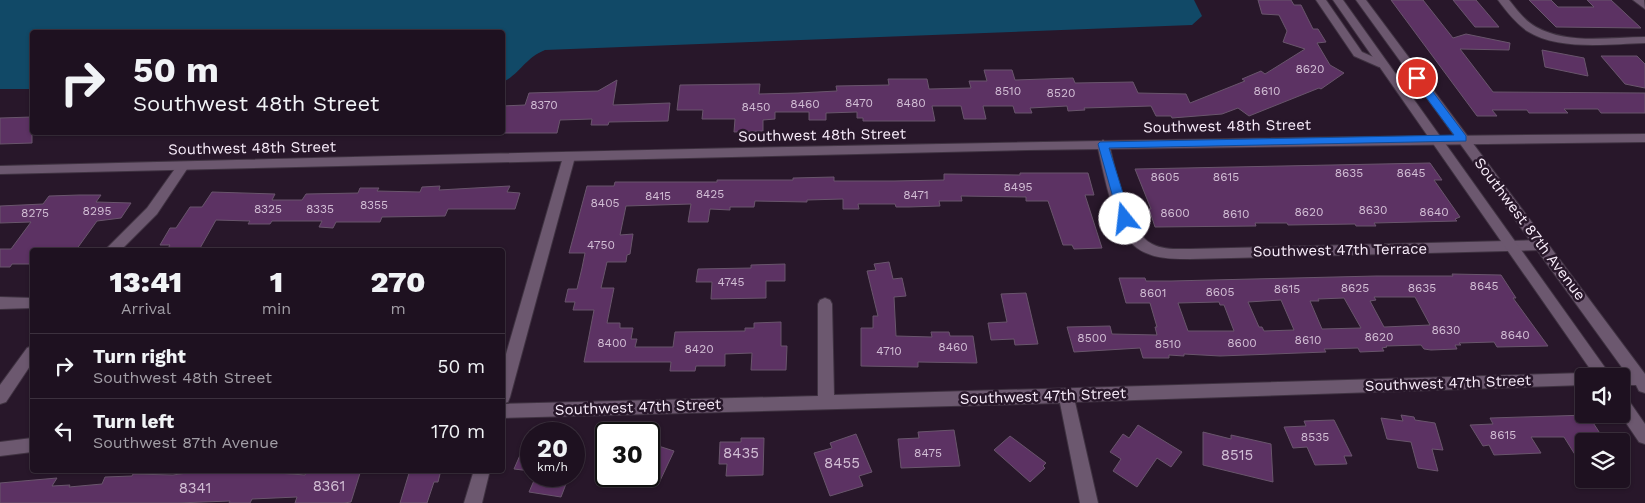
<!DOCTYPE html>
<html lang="en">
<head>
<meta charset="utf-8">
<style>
	body { margin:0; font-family:"Work Sans",sans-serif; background:#261a29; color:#f1f3f6; height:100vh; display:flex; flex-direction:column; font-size:19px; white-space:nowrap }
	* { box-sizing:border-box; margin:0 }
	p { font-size:16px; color:#a19da5 }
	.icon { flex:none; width:28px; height:28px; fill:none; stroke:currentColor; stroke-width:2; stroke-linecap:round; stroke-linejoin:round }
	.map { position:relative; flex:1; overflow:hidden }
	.side { position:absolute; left:30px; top:248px; width:475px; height:225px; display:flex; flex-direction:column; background:#1e1120; border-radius:5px; box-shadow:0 1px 4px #0004,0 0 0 1px #3c313e }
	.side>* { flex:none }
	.banner { position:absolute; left:30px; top:30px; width:475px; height:105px; border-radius:5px; box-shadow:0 1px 4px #0004,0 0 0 1px #3c313e; background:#1e1120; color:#f1f3f6; overflow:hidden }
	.buttons { position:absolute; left:1575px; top:368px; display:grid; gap:10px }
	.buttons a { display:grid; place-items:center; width:55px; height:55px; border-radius:5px; background:#1e1120; box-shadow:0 1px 4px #0004,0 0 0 1px #3c313e; font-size:25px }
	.speed { position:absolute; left:520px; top:422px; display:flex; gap:10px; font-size:25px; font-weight:700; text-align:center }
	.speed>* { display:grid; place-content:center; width:65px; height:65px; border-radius:50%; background:#1e1120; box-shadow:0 1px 4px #0004,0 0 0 1px #3c313e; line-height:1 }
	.speed small { font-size:12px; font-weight:400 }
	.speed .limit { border:2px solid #111; border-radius:8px; background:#fff; color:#111 }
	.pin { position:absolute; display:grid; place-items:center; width:42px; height:42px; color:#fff; margin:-21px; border:2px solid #fff; border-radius:50%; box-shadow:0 1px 5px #0007 }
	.me { position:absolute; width:55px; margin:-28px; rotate:344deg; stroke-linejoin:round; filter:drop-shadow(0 0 4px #0008) }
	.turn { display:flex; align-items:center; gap:18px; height:105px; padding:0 20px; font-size:22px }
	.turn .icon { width:65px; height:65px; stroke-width:2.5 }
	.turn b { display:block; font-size:35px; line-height:42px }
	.eta { display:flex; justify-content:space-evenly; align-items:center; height:85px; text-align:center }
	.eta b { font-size:30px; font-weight:800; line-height:35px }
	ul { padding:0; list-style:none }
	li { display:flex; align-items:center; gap:15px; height:65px; padding:0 20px; border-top:1px solid #3c313e }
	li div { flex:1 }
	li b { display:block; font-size:19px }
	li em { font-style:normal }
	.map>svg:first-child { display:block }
	.water { fill:#114967 }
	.building { fill:#5c3263; stroke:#69556c; fill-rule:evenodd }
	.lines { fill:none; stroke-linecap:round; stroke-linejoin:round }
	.minor-casing { stroke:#3f3241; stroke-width:2 }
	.tertiary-casing { stroke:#3f3241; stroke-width:2 }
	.secondary-casing { stroke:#3f3241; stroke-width:2 }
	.minor { fill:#6c586f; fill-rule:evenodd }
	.tertiary { fill:#6c586f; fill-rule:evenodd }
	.secondary { fill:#6c586f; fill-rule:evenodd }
	.route { fill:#1a73e8; stroke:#114b97 }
	.labels { text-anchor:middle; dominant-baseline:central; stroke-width:5; stroke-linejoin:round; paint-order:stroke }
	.number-label { font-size:12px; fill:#d2bed5 }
	.street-label { font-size:15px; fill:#f9edfb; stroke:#28172a }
	.near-number-label { font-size:15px; fill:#d2bed5 }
</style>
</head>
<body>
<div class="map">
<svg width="1645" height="503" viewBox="0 0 1645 503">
	<rect width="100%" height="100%" fill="#28172a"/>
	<!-- water -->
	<path class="water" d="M 0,0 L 1194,0 L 1202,16 L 1192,25 L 545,50 C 525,58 521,73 503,82 L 502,32 L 32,32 L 32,89 L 0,89 Z"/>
	<!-- building -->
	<path class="building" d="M 1258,0 L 1291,0 L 1294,5 L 1301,5 L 1313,29 L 1318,29 L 1326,42 L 1317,43 L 1330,65 L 1344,73 L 1321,89 L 1319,88 L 1249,116 L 1238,108 L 1222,114 L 1172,118 L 1171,116 L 1156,116 L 1151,106 L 1084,108 L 1085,110 L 1068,111 L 1067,106 L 1030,108 L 1032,113 L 1015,113 L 1013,106 L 983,106 L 986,119 L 964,119 L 961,106 L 932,106 L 935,121 L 863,121 L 863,118 L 857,118 L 857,112 L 826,113 L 826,120 L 809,120 L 809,112 L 775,112 L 775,119 L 763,120 L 763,131 L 734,132 L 735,119 L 702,119 L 703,110 L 677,110 L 680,85 L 760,84 L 759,94 L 798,93 L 837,91 L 836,86 L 889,85 L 888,79 L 927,79 L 929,89 L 971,88 L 969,81 L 987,81 L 984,70 L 1012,70 L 1015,80 L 1073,78 L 1075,83 L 1133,82 L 1138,93 L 1186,94 L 1190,103 L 1245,81 L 1242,79 L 1261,71 L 1265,74 L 1305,49 L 1283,42 L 1287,31 L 1279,15 L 1262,14 Z
		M 1391,0 L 1423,0 L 1453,38 L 1466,34 L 1510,43 L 1509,50 L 1460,49 L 1493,92 L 1645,93 L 1645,113 L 1601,113 L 1598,109 L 1564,109 L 1568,113 L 1529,113 L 1527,110 L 1492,110 L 1497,116 L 1477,116 Z
		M 1453,0 L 1476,0 L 1499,27 L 1475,27 Z
		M 1529,0 L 1551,0 L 1558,7 L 1594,7 L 1587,0 L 1611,0 L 1641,28 L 1556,27 Z
		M 1542,50 L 1584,58 L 1588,76 L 1545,67 Z
		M 1601,56 L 1637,56 L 1645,64 L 1645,88 L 1625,84 Z
		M 617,80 L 613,105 L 670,103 L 668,121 L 609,122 L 608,125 L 591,125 L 592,119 L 560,120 L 557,133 L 502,133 L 502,106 L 525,105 L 529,93 L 598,91 Z
		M 32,117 L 32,143 L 0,144 L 0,118 Z
		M 1430,163 L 1442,180 L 1434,180 L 1460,217 L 1455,219 L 1457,221 L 1374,223 L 1376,226 L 1356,226 L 1355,224 L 1288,225 L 1287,223 L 1255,223 L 1256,226 L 1155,227 L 1149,209 L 1151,209 L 1135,169 Z
		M 1020,173 L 1088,173 L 1094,195 L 1085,195 L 1102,248 L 1074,249 L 1072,245 L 1063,245 L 1048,201 L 1026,201 L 1026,197 L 961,196 L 962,201 L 939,201 L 940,206 L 909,207 L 896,207 L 895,204 L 858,204 L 859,209 L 843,209 L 843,199 L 807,200 L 807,202 L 755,201 L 754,207 L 730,207 L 730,210 L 710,209 L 708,222 L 688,222 L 691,204 L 626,206 L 620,235 L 633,234 L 630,254 L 627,255 L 626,262 L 607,262 L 601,288 L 614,288 L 607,323 L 620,323 L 620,328 L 633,328 L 631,339 L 637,339 L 635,347 L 673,347 L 675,332 L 745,331 L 745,328 L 754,328 L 754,323 L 781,322 L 781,346 L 787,346 L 786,370 L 751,370 L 752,353 L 725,354 L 725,366 L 696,366 L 695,371 L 670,371 L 671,362 L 584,362 L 594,310 L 573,310 L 575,302 L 565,302 L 568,289 L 577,289 L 582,268 L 585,253 L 569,253 L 587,186 L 614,186 L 615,182 L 717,182 L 717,180 L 793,180 L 793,178 L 834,177 L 834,181 L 894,181 L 944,180 L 944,174 L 1020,175 Z
		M 440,186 L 439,190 L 510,186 L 507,192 L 520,193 L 515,209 L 448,209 L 445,216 L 382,217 L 380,222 L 336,222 L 333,228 L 319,227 L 322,221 L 272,221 L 270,224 L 248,224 L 250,221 L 216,220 L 199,250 L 167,250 L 170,245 L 160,245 L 170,228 L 176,228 L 190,207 L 202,207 L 212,192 L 275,194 L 272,200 L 302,200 L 306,194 L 358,193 L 360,188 L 379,188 L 377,191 L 420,192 L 422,187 Z
		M 79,195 L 101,195 L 96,202 L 131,203 L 121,218 L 97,221 L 76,250 L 32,250 L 32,264 L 12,264 L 10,267 L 0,267 L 0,249 L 11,249 L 31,222 L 0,223 L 0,206 L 43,204 L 49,196 Z
		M 889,262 L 893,279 L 902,278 L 906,296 L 894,297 L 896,336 L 932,337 L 931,332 L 949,332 L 950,336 L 973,336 L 977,363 L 918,362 L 918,367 L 861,366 L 861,328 L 873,328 L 873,316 L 878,316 L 867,271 L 876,270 L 874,264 Z
		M 785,264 L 785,281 L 766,281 L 766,298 L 711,299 L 712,282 L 696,282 L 698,269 L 751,268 L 751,265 Z
		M 1452,274 L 1501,275 L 1516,298 L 1513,298 L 1548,346 L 1497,347 L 1494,342 L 1459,343 L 1461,345 L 1455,345 L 1457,349 L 1431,350 L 1424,349 L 1421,345 L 1386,346 L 1387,347 L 1382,348 L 1384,351 L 1360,352 L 1358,348 L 1324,349 L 1326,352 L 1220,356 L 1184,354 L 1184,356 L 1169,355 L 1169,358 L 1143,358 L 1140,348 L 1074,352 L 1067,327 L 1110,326 L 1112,334 L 1157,335 L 1155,327 L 1157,327 L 1150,303 L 1126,303 L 1119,278 L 1145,278 L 1146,281 L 1171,281 L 1376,276 L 1453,276 ZM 1374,297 L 1415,297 L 1430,325 L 1384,327 L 1370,301 L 1376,300 ZM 1344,298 L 1361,328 L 1322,329 L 1310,301 L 1319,301 L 1318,299 ZM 1281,300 L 1294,330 L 1264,331 L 1262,327 L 1259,327 L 1248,302 ZM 1219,302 L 1220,305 L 1224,305 L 1234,331 L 1188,331 L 1178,303 Z
		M 1026,293 L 1038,344 L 1015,345 L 1014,339 L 991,340 L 988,323 L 1007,322 L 1001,294 Z
		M 1401,415 L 1414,417 L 1415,420 L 1435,423 L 1443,450 L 1432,449 L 1438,471 L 1418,468 L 1411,442 L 1387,439 L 1381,418 L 1403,421 Z
		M 1588,415 L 1605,441 L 1584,441 L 1584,469 L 1564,437 L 1531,437 L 1541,453 L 1494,455 L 1489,445 L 1483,446 L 1470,425 L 1493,424 L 1490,418 Z
		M 1334,420 L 1352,456 L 1344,456 L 1347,464 L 1315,465 L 1307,447 L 1293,448 L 1284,427 L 1306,426 L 1304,421 Z
		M 1138,425 L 1182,452 L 1171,467 L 1157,458 L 1137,487 L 1113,471 L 1121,459 L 1110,452 L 1123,434 L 1129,438 Z
		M 531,430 L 531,471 L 514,469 Z
		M 954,430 L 960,466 L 901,468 L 898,439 L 919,438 L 918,432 Z
		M 1203,432 L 1231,439 L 1231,435 L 1271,444 L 1273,482 L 1203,465 Z
		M 856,434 L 872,472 L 859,476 L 863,486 L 830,496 L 814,453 L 832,448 L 830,443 Z
		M 1010,436 L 1046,463 L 1043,466 L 1045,468 L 1030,482 L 994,450 Z
		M 741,438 L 764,438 L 763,475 L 726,476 L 727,464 L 719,464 L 720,442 L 741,442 Z
		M 649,443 L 674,451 L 658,485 L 642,480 L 644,476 L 649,476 Z
		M 226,470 L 264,470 L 263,472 L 305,475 L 307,470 L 361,470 L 351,502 L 344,503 L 295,503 L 297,497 L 252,499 L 250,503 L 229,503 L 230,501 L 177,503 L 0,503 L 0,483 L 57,478 L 52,486 L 70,485 L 69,487 L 102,484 L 105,477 L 132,476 L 133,474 L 173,475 L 187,473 L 188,472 Z
		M 410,470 L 441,470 L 438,482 L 434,482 L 427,503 L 400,503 Z
		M 536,476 L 569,476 L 561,497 L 529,492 Z"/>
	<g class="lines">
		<defs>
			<path id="minor" d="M 1316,0 L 1326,0 L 1362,52 L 1387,63 L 1389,65 L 1387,67 L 1379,67 L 1354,56 Z
				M 1498,0 L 1509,0 C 1517,10 1525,21 1536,27 C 1568,45 1611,37 1645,37 L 1645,43 C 1610,44 1558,51 1527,31 C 1516,23 1506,11 1498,0 Z
				M 1633,0 L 1644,0 L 1645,9 Z
				M 1103,140 L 1109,144 C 1116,171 1126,231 1152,244 C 1163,250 1178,249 1190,249 L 1542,240 L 1547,241 L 1549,245 L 1547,249 L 1542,250 L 1190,259 C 1173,259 1152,259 1137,248 C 1113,230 1104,173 1097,144 Z
				M 569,153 L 575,157 L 510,397 L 508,402 L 502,404 L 502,368 L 563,157 Z
				M 183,162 L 189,166 L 157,214 L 121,250 L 105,250 L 147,208 L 179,163 Z
				M 0,297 L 32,298 L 32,308 L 0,309 Z
				M 825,298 L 830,300 L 832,304 L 834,395 L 1584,373 L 1590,376 L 1584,376 L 1584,385 L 1075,402 L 1098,503 L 1080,503 L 1060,403 L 502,418 L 502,404 L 818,396 L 818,304 L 820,300 Z
				M 32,346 L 32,363 L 6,402 L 0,404 L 0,385 L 27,348 Z
				M 32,438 L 32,452 L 0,456 L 0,442 Z
				M 474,470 L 490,470 L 482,503 L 464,503 Z"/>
			<path id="tertiary" d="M 1645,134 L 1645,142 L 1028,150 L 0,174 L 0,166 C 548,152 1097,138 1645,134 Z"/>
			<path id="secondary" d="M 1333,0 L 1343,0 L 1611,376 L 1595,376 Z
				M 1356,0 L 1366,0 L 1645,374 L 1645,393 L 1639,391 L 1636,385 L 1621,385 L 1621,376 L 1615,376 L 1621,373 L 1626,373 Z
				M 1621,396 L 1627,398 L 1645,424 L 1645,444 L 1639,442 L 1620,414 L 1621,414 Z"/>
		</defs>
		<!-- minor casing -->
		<use href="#minor" class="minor-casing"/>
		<!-- tertiary casing -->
		<use href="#tertiary" class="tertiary-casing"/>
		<!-- secondary casing -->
		<use href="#secondary" class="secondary-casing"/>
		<!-- minor -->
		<use href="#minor" class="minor"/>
		<!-- tertiary -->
		<use href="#tertiary" class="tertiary"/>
		<!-- secondary -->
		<use href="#secondary" class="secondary"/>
	</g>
	<!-- route -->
	<path class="route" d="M 1414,76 L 1421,76 L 1466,136 L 1466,141 L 1109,148 L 1131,219 L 1125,223 L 1119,219 L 1098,144 L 1100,142 L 1454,135 L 1414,81 Z"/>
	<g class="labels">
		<!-- number labels -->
		<g class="number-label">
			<text x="1310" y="69">8620</text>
			<text x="1008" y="91">8510</text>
			<text x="1267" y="91">8610</text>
			<text x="1061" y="93">8520</text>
			<text x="859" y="103">8470</text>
			<text x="911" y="103">8480</text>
			<text x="805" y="104">8460</text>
			<text x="544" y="105">8370</text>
			<text x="756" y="107">8450</text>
			<text x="1349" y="173">8635</text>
			<text x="1411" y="173">8645</text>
			<text x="1165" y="177">8605</text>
			<text x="1226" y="177">8615</text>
			<text x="1018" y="187">8495</text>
			<text x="710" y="194">8425</text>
			<text x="916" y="195">8471</text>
			<text x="658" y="196">8415</text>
			<text x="605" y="203">8405</text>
			<text x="374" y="205">8355</text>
			<text x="268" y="209">8325</text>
			<text x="320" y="209">8335</text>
			<text x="1373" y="210">8630</text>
			<text x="97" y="211">8295</text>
			<text x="1309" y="212">8620</text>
			<text x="1434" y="212">8640</text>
			<text x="35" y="213">8275</text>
			<text x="1175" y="213">8600</text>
			<text x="1236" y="214">8610</text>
			<text x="601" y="245">4750</text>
			<text x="731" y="282">4745</text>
			<text x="1484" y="286">8645</text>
			<text x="1355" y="288">8625</text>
			<text x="1422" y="288">8635</text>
			<text x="1287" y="289">8615</text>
			<text x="1220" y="292">8605</text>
			<text x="1153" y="293">8601</text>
			<text x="1446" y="330">8630</text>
			<text x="1515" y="335">8640</text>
			<text x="1379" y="337">8620</text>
			<text x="1092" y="338">8500</text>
			<text x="1308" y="340">8610</text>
			<text x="612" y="343">8400</text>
			<text x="1242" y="343">8600</text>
			<text x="1168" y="344">8510</text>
			<text x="953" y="347">8460</text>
			<text x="699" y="349">8420</text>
			<text x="889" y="351">4710</text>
			<text x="1503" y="435">8615</text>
			<text x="1315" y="437">8535</text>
			<text x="928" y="453">8475</text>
		</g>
		<!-- street labels -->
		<g class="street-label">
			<text transform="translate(1227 126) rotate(-1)">Southwest 48th Street</text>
			<text transform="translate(822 135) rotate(-1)">Southwest 48th Street</text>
			<text transform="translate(252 148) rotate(-1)">Southwest 48th Street</text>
			<text transform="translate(1530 229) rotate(53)">Southwest 87th Avenue</text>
			<text transform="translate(1340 250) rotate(-1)">Southwest 47th Terrace</text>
			<text transform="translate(1448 383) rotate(-2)">Southwest 47th Street</text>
			<text transform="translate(1043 396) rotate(-2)">Southwest 47th Street</text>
			<text transform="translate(638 407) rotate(-2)">Southwest 47th Street</text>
		</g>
		<!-- near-number labels -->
		<g class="near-number-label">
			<text x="741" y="453">8435</text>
			<text x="1237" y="455">8515</text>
			<text x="842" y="463">8455</text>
			<text x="329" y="486">8361</text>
			<text x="195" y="488">8341</text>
		</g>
	</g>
</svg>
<div class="buttons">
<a><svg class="icon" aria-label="sound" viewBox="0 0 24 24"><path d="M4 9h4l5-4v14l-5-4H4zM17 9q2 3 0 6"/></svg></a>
<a><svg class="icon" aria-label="layers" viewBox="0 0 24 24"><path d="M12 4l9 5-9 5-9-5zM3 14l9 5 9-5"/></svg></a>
</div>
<div class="speed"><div>20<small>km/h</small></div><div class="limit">30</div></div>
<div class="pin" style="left:1417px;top:78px;background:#d93025"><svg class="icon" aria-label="arrive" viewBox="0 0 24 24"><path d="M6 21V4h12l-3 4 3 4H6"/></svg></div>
<svg class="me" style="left:1125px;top:219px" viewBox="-20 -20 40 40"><circle r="19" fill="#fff"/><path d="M0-13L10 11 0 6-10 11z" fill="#1a73e8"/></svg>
<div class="banner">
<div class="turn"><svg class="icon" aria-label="right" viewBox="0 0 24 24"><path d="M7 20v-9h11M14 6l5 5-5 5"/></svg><div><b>50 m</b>Southwest 48th Street</div></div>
</div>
<section class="side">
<div class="eta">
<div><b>13:41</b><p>Arrival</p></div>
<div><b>1</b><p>min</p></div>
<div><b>270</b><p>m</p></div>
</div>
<ul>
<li><svg class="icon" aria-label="right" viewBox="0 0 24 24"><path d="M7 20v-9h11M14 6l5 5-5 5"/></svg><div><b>Turn right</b><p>Southwest 48th Street</p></div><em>50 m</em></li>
<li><svg class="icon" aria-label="left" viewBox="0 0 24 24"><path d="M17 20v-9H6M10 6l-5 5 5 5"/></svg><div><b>Turn left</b><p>Southwest 87th Avenue</p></div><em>170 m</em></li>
</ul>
</section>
</div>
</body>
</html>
